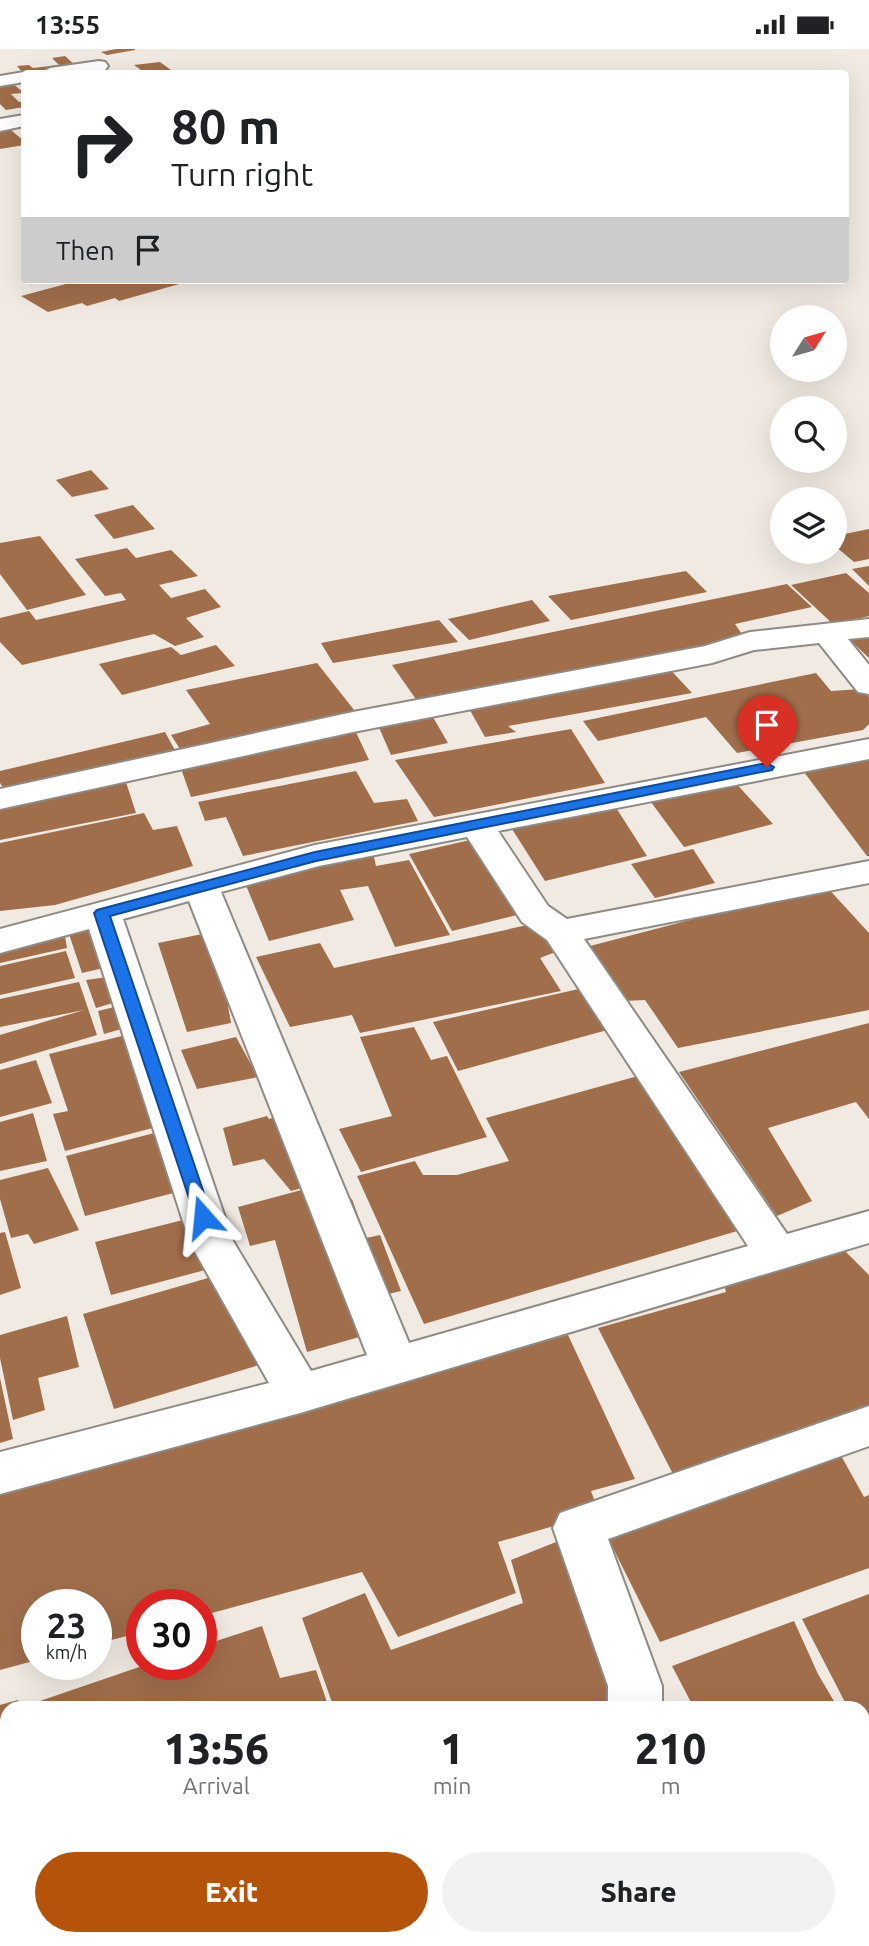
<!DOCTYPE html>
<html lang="en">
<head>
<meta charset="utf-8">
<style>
	body { margin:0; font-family:Ubuntu,sans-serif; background:#f2f2f2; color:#202124; height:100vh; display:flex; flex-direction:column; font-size:26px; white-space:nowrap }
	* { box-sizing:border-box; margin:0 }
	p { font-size:23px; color:#757577 }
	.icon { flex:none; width:38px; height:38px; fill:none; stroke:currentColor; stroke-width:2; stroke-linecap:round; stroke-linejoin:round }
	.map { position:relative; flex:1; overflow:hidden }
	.drawer { position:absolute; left:0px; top:1652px; width:870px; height:245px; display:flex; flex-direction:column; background:#fff; border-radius:21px 21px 0 0; box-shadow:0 7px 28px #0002 }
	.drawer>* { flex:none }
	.guide { position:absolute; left:21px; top:21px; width:828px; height:214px; border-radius:7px; box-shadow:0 7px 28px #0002; background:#fff; color:#202124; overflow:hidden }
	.needle { width:46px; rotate:53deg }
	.buttons { position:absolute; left:770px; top:256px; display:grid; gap:14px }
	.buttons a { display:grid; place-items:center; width:77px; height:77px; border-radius:50%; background:#fff; box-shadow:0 7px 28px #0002; font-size:35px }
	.speed { position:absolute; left:21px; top:1540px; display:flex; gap:14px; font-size:35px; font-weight:700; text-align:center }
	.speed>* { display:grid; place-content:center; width:91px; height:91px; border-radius:50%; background:#fff; box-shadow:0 7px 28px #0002; line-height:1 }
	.speed small { font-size:18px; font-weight:400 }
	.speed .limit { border:10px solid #d22; background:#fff; color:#111 }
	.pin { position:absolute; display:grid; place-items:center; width:60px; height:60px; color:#fff; margin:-72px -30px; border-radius:50% 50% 50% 0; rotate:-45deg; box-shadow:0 0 7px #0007 }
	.pin .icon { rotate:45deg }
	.me { position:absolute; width:77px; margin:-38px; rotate:342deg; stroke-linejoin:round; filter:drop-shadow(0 0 5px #0008) }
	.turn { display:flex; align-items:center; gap:24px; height:147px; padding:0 35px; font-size:32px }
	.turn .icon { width:91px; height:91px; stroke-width:2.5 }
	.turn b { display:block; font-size:49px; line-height:60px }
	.then { display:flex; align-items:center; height:66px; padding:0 35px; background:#0003; gap:14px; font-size:26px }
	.eta { display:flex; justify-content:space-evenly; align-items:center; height:119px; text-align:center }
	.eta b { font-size:42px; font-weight:800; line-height:49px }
	.cta { display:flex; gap:14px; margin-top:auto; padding:14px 35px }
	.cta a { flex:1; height:80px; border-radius:42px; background:#b45309; color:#fff; font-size:28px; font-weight:800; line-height:80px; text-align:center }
	.cta a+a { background:#f2f2f2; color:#202124 }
	.status { display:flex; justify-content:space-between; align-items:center; height:49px; padding:0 35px; background:#fff; direction:ltr }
	.status svg { height:19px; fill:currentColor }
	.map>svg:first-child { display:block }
	.building { fill:#a06e4b }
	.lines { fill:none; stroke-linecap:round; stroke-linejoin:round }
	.minor-casing { stroke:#8f8a83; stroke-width:4 }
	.minor { fill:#fff; fill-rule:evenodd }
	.route { fill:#1a73e8; stroke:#114b97; stroke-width:2 }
</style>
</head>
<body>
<div class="status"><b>13:55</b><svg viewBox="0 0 49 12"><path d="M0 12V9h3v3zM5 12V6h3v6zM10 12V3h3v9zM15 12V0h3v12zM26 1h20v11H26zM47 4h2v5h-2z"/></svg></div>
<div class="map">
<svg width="869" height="1897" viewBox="0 0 869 1897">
	<rect width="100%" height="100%" fill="#f0eae2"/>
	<!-- building -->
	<path class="building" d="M 116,0 L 135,0 L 135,1 L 107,6 L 101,3 Z
		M 65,7 L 78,19 L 23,24 L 17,17 L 29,16 L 33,19 L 59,16 L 52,9 Z
		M 160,13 L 171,21 L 145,24 L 134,16 Z
		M 11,33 L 24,44 L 11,45 L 19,53 L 24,52 L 24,58 L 6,61 L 0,55 L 0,35 Z
		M 11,81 L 24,92 L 24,96 L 0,100 L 0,83 Z
		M 81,231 L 190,231 L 190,232 L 119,252 L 115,249 L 87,257 L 82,254 L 48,263 L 21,247 Z
		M 91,421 L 109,440 L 72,448 L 56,431 Z
		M 133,456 L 155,480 L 114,490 L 94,466 Z
		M 869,480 L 869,510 L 854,513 L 835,497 L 835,487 Z
		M 40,487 L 86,546 L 27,561 L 0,525 L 0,494 Z
		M 127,499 L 136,509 L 171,501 L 198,527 L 159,536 L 171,549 L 205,540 L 221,558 L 186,569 L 204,588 L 175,597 L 154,585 L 22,616 L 0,593 L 0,569 L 29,562 L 36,571 L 126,551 L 121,544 L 105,547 L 75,510 Z
		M 869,517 L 869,537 L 852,520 Z
		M 686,522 L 707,543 L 571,571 L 548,547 Z
		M 846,524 L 869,544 L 869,567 L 834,576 L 791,536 Z
		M 787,535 L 812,558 L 735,575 L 744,588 L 420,656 L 392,616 Z
		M 532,551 L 550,572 L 469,591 L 448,570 Z
		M 439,571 L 458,593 L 333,614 L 321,594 Z
		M 869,585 L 869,609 L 848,589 Z
		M 216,596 L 235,617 L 122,646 L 99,615 L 171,598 L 181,606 Z
		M 317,614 L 358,666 L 180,700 L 171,686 L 210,675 L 186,641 Z
		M 666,616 L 692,644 L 508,677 L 516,683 L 485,688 L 467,656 Z
		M 816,624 L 831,642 L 861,640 L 869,648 L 869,675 L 863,681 L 737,704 L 706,668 L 598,692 L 583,672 Z
		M 430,663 L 448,694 L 391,706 L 377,674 Z
		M 353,677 L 369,711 L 191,748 L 178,711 Z
		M 571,680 L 605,734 L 434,768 L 395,711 Z
		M 165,683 L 176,703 L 4,740 L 0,734 L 0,722 Z
		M 869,707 L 869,807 L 867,807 L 804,723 L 816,720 L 811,715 Z
		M 356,722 L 374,754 L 407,750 L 418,772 L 243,807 L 226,768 L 205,772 L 198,753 Z
		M 124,727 L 136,764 L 0,791 L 0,753 Z
		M 732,730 L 773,775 L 684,798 L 648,749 Z
		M 613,754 L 647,807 L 545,832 L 512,780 Z
		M 144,764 L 153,781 L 177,777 L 193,817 L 55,856 L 0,862 L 0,794 Z
		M 470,791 L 517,866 L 452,882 L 409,805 Z
		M 693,800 L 715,834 L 655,849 L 631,815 Z
		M 373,804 L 376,817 L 409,811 L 450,886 L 395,898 L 368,837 L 340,841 L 354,871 L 269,892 L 245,834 Z
		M 825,836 L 869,884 L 869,961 L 678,999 L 645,951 L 624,952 L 590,897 Z
		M 62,869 L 67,899 L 0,914 L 0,883 Z
		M 541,873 L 558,902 L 540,909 L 561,942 L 360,984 L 352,966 L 290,978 L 256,908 L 320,894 L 334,919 Z
		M 97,876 L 112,917 L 82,924 L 68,882 Z
		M 232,879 L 258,950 L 228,957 L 231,974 L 187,983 L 158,894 Z
		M 66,902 L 75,929 L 0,946 L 0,917 Z
		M 115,927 L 123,951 L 96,959 L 86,931 Z
		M 79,933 L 97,986 L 0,1015 L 0,986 L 84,961 L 0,978 L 0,950 Z
		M 583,939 L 611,980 L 458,1022 L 433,973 Z
		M 123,956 L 135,976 L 104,985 L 98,962 Z
		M 869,974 L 869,1070 L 856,1053 L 768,1079 L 812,1152 L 777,1167 L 679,1023 Z
		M 414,978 L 431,1011 L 447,1007 L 487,1088 L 361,1123 L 339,1080 L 392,1067 L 360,988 Z
		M 126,986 L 164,1076 L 65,1102 L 53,1065 L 68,1062 L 49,1005 Z
		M 236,988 L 258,1028 L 197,1040 L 181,1001 Z
		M 36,1011 L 52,1054 L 0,1068 L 0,1021 Z
		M 645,1025 L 744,1180 L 424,1275 L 357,1127 L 415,1112 L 423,1126 L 457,1126 L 509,1112 L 486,1069 Z
		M 300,1060 L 329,1131 L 291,1142 L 264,1110 L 233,1117 L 223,1079 L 267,1067 L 269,1070 Z
		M 33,1064 L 47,1112 L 0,1122 L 0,1073 Z
		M 158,1083 L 181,1142 L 85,1167 L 66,1107 Z
		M 48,1119 L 79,1181 L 34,1195 L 28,1185 L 11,1189 L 0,1150 L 0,1131 Z
		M 305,1140 L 314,1160 L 352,1150 L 366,1189 L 380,1186 L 401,1242 L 375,1248 L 387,1280 L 307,1303 L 275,1191 L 250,1197 L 238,1158 Z
		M 191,1169 L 209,1220 L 111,1246 L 95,1193 Z
		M 5,1183 L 21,1239 L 0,1246 L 0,1184 Z
		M 842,1199 L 869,1226 L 869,1366 L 674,1427 L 598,1279 L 726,1243 L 723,1232 Z
		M 222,1225 L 259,1316 L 114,1360 L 83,1265 Z
		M 67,1267 L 79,1318 L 38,1329 L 45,1361 L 13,1371 L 0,1309 L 0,1286 Z
		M 568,1286 L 635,1430 L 591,1442 L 599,1464 L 498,1493 L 516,1544 L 398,1588 L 362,1523 L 201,1567 L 201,1556 L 142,1556 L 142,1583 L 96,1595 L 96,1556 L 37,1556 L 37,1611 L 0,1621 L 0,1445 Z
		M 0,1329 L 13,1390 L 0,1394 Z
		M 839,1403 L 864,1448 L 869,1446 L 869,1519 L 660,1593 L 604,1481 Z
		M 561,1491 L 624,1652 L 604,1659 L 334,1659 L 302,1569 L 365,1544 L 391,1601 L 523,1554 L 511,1511 Z
		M 869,1545 L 869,1672 L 863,1675 L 863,1659 L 848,1659 L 802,1570 Z
		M 794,1572 L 818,1625 L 838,1659 L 694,1659 L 672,1617 Z
		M 262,1577 L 280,1629 L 316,1621 L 329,1659 L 38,1659 L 37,1653 L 148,1615 L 201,1615 L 201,1597 Z
		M 18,1651 L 20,1659 L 7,1659 L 7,1871 L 0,1874 L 0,1656 Z
		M 869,1697 L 869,1762 L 863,1764 L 863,1699 Z
		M 79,1890 L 128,1890 L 130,1897 L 61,1897 Z
		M 142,1890 L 309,1890 L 311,1897 L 143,1897 Z
		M 345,1890 L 451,1890 L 453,1897 L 347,1897 Z
		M 464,1890 L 534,1890 L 516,1897 L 467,1897 Z"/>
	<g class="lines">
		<defs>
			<path id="minor" d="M 99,12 L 105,13 L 108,17 L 105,21 L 83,24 L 41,24 L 50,19 Z
				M 24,23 L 30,24 L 24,24 L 24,33 L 0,37 L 0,27 Z
				M 24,66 L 24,77 L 0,82 L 0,70 Z
				M 869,570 L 869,588 L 848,590 L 869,616 L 869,645 L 858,643 L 819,594 L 754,601 L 712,614 L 353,683 L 0,760 L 0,740 L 353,663 L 705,597 L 750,583 Z
				M 869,690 L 869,710 L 498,782 L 548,857 L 567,870 L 869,812 L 869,834 L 584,890 L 787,1185 L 869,1162 L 869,1194 L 300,1364 L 0,1445 L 0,1403 L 269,1334 L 190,1194 L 89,880 L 0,904 L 0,880 L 315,796 ZM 467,788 L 522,873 L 547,891 L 748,1197 L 409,1294 L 221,843 L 319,817 ZM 189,852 L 367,1306 L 311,1322 L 233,1192 L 123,870 Z
				M 869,1357 L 869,1397 L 608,1490 L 662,1637 L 662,1659 L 608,1659 L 608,1637 L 553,1479 L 560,1464 Z
				M 7,1857 L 7,1890 L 36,1890 L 33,1897 L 0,1897 L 0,1859 Z"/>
		</defs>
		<!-- minor casing -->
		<use href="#minor" class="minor-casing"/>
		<!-- minor -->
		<use href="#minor" class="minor"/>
	</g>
	<!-- route -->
	<path class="route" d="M 767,714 L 774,718 L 772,721 L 316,812 L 110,867 L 212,1168 L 210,1173 L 197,1173 L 94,864 L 97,861 L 315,803 Z"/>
</svg>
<div class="buttons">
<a><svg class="needle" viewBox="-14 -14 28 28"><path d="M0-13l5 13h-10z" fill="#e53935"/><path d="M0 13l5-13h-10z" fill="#757577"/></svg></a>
<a><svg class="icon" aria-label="search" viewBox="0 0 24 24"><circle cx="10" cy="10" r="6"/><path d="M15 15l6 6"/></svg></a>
<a><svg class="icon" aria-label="layers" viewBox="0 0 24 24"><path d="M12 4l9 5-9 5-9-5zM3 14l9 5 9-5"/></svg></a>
</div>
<div class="speed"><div>23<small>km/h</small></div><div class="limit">30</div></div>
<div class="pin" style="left:767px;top:718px;background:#d93025"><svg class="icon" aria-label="arrive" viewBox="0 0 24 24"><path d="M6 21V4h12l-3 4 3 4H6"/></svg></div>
<svg class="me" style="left:203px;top:1168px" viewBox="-20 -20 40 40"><path d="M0-17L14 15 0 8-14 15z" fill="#1a73e8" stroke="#fff" stroke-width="4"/></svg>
<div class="guide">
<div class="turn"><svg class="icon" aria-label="right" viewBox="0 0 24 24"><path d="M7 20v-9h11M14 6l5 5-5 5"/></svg><div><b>80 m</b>Turn right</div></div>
<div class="then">Then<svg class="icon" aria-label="arrive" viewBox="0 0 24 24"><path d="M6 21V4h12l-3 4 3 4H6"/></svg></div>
</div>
<section class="drawer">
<div class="eta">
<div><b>13:56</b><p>Arrival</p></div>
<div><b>1</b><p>min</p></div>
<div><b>210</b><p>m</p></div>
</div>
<div class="cta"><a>Exit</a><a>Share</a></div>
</section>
</div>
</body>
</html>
